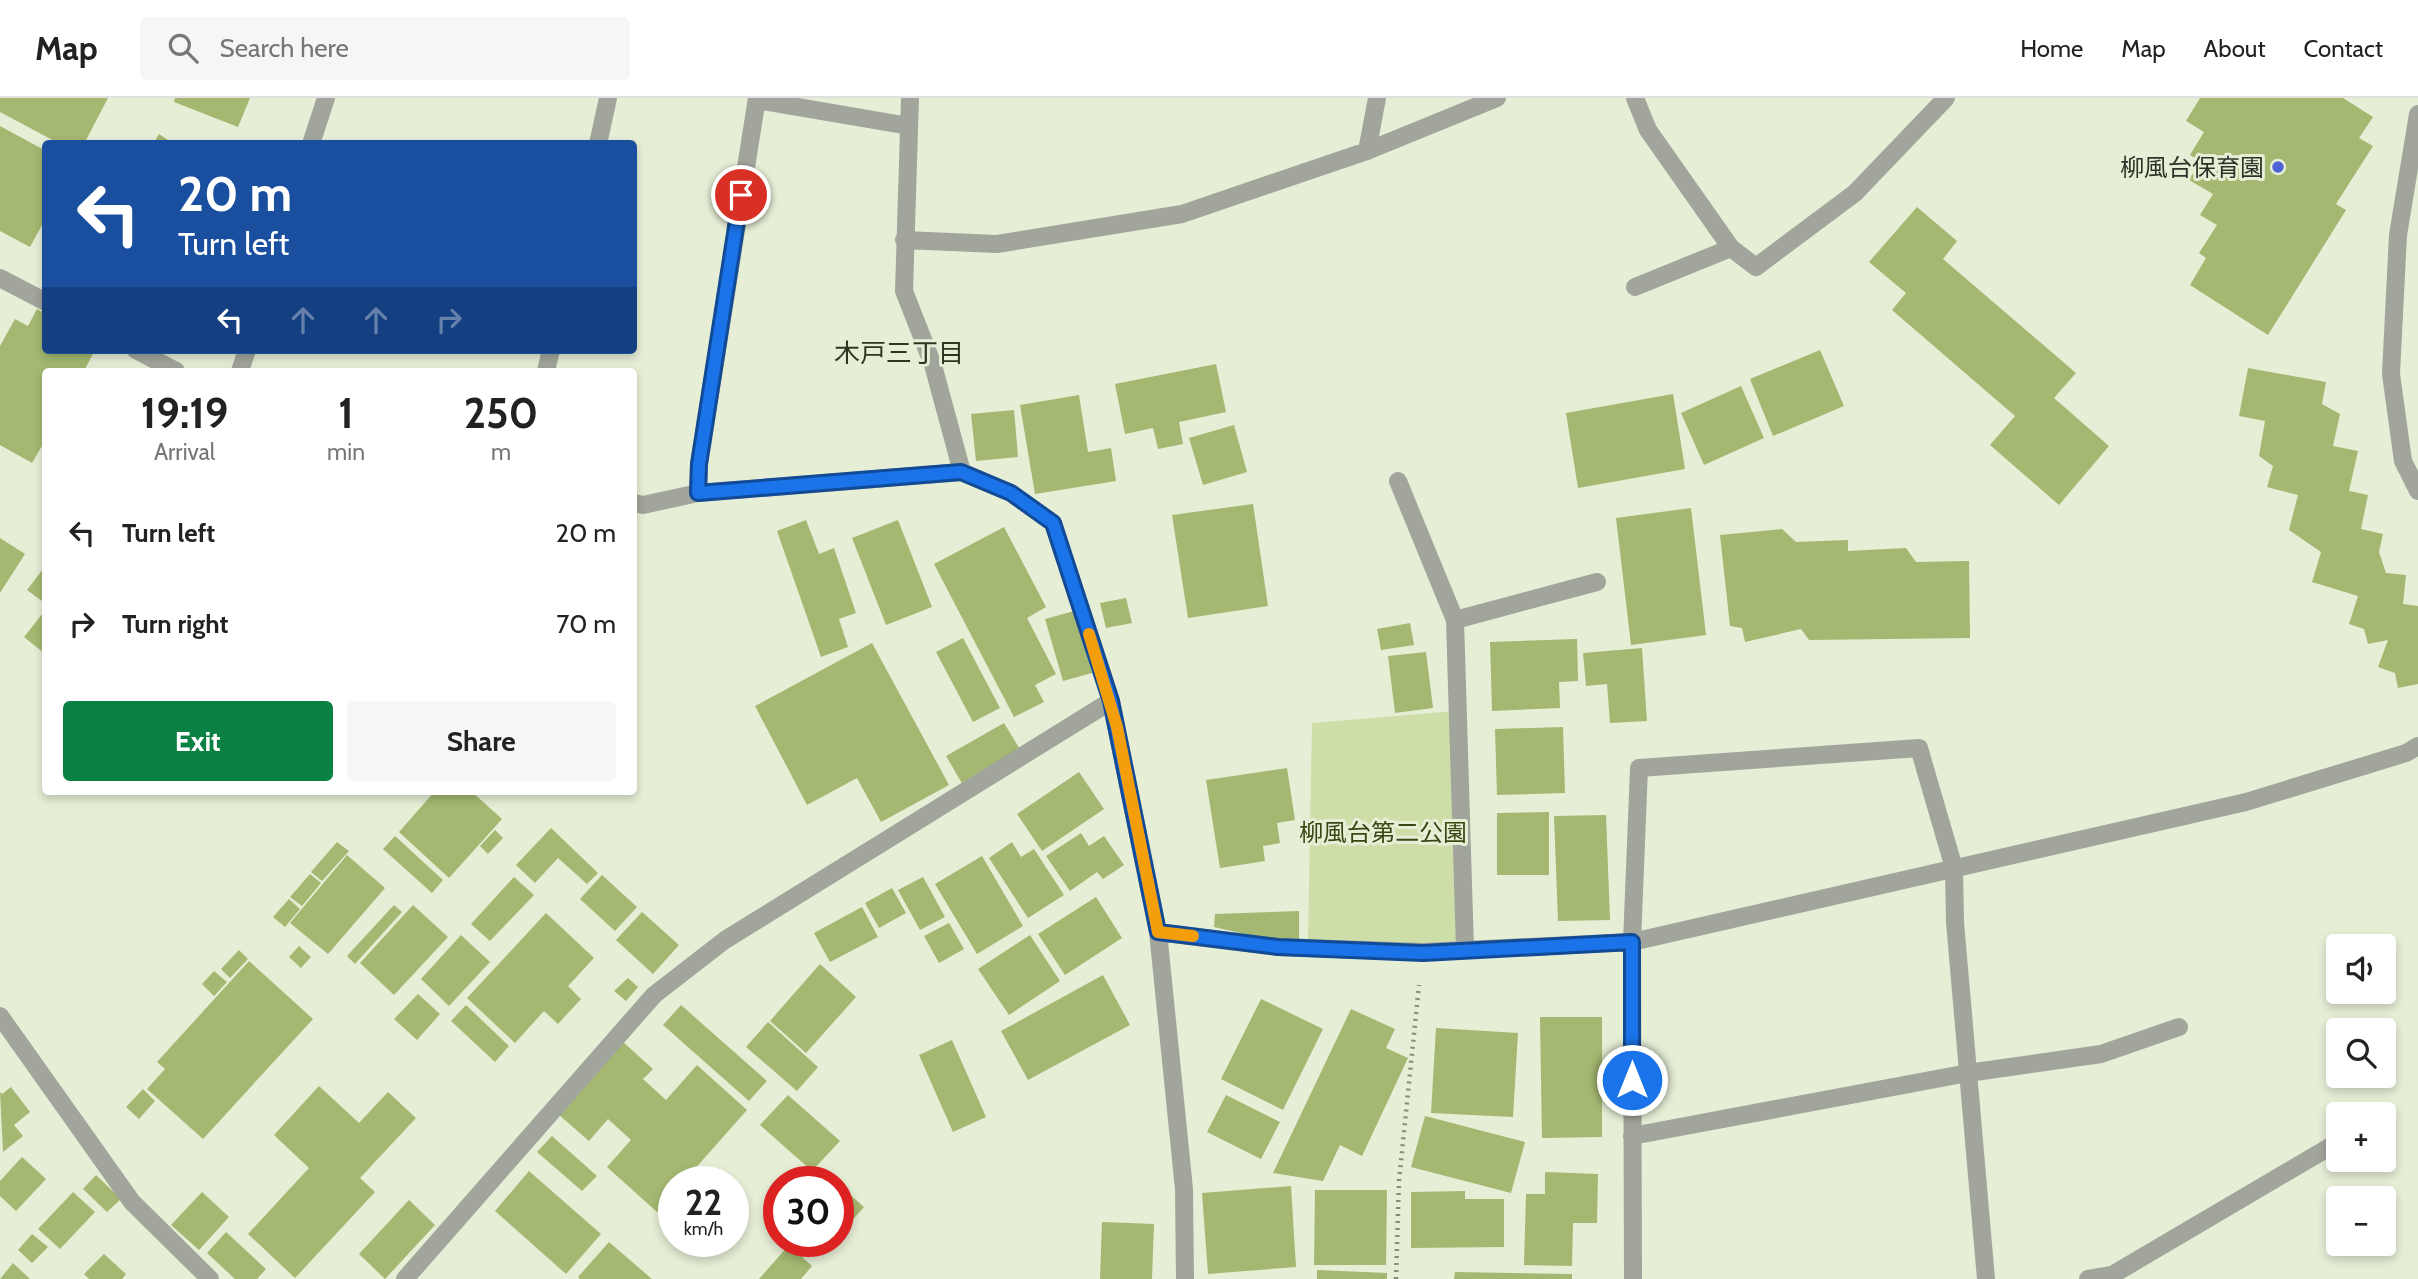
<!DOCTYPE html>
<html lang="en">
<head>
<meta charset="utf-8">
<style>
	body { margin:0; font-family:Cabin,"Noto Sans JP",sans-serif; background:#f6f6f6; color:#222; height:100vh; display:flex; flex-direction:column; font-size:26px; white-space:nowrap }
	* { box-sizing:border-box; margin:0 }
	p { font-size:23px; color:#767676 }
	.icon { flex:none; width:38px; height:38px; fill:none; stroke:currentColor; stroke-width:2; stroke-linecap:round; stroke-linejoin:round }
	.map { position:relative; flex:1; overflow:hidden }
	.panel { position:absolute; left:42px; top:270px; width:595px; height:427px; display:flex; flex-direction:column; background:#fff; border-radius:7px; box-shadow:0 4px 10px #0003 }
	.panel>* { flex:none }
	.guide { position:absolute; left:42px; top:42px; width:595px; height:214px; border-radius:7px; box-shadow:0 4px 10px #0003; background:#1a4fa0; color:#fff; overflow:hidden }
	.controls { position:absolute; left:2326px; top:836px; display:grid; gap:14px }
	.controls a { display:grid; place-items:center; width:70px; height:70px; border-radius:7px; background:#fff; box-shadow:0 4px 10px #0003; font-size:35px }
	.speed { position:absolute; left:658px; top:1068px; display:flex; gap:14px; font-size:35px; font-weight:700; text-align:center }
	.speed>* { display:grid; place-content:center; width:91px; height:91px; border-radius:50%; background:#fff; box-shadow:0 4px 10px #0003; line-height:1 }
	.speed small { font-size:18px; font-weight:400 }
	.speed .limit { border:10px solid #d22; background:#fff; color:#111 }
	.pin { position:absolute; display:grid; place-items:center; width:60px; height:60px; color:#fff; margin:-30px; border:4px solid #fff; border-radius:50%; box-shadow:0 2px 7px #0007 }
	.me { position:absolute; width:77px; margin:-38px; rotate:0deg; stroke-linejoin:round; filter:drop-shadow(0 0 5px #0008) }
	.turn { display:flex; align-items:center; gap:24px; height:147px; padding:0 21px; font-size:32px }
	.turn .icon { width:91px; height:91px; stroke-width:2.5 }
	.turn b { display:block; font-size:49px; line-height:60px }
	.lanes { display:flex; align-items:center; height:66px; padding:0 21px; background:#0003; justify-content:center; gap:35px; direction:ltr }
	.lanes .off { opacity:.35 }
	.eta { display:flex; justify-content:space-evenly; align-items:center; height:119px; text-align:center }
	.eta b { font-size:42px; font-weight:800; line-height:49px }
	.button { display:flex; gap:14px; margin-top:auto; padding:14px 21px }
	.button a { flex:1; height:80px; border-radius:7px; background:#0b8043; color:#fff; font-size:28px; font-weight:800; line-height:80px; text-align:center }
	.button a+a { background:#f6f6f6; color:#222 }
	ul { padding:0; list-style:none }
	li { display:flex; align-items:center; gap:21px; height:91px; padding:0 21px }
	li div { flex:1 }
	li b { display:block; font-size:26px }
	li em { font-style:normal }
	header { display:flex; align-items:center; gap:42px; box-sizing:border-box; height:98px; padding:0 35px; background:#fff; border-bottom:2px solid #e0e0e0 }
	header strong { font-size:33px }
	nav { display:flex; gap:38px; margin-inline-start:auto; font-size:24px }
	.search { width:490px; height:63px; background:#f6f6f6; display:flex; align-items:center; gap:18px; box-sizing:border-box; padding:0 24px; border-radius:7px; color:#767676; font-size:26px }
	.map>svg:first-child { display:block }
	.green { fill:#cedea9 }
	.building { fill:#a4b871 }
	.lines { fill:none; stroke-linecap:round; stroke-linejoin:round }
	.path { stroke:#878c7c; stroke-width:4.5; stroke-dasharray:2 5; stroke-linecap:butt }
	.minor { stroke:#a2a59b; stroke-width:18 }
	.route-casing { stroke:#114b97; stroke-width:18 }
	.route { stroke:#1a73e8; stroke-width:12 }
	.slow { stroke:#f59e0b; stroke-width:12 }
	.poi-dot { fill:#4e63d8; stroke:#e6eed6; stroke-width:2.5 }
	.labels { text-anchor:middle; dominant-baseline:central; stroke-width:6; stroke-linejoin:round; paint-order:stroke }
	.poi-label { font-size:24px; fill:#2f3229; stroke:#e6eed6; text-anchor:end }
	.park-label { font-size:24px; fill:#3b4713; stroke:#e6eed6 }
	.neighbourhood-label { font-size:26px; fill:#303522; stroke:#e6eed6 }
</style>
</head>
<body>
<header>
<strong>Map</strong>
<div class="search"><svg class="icon" aria-label="search" viewBox="0 0 24 24"><circle cx="10" cy="10" r="6"/><path d="M15 15l6 6"/></svg>Search here</div>
<nav><a>Home</a><a>Map</a><a>About</a><a>Contact</a></nav>
</header>
<div class="map">
<svg width="2418" height="1181" viewBox="0 0 2418 1181">
	<rect width="100%" height="100%" fill="#e6eed6"/>
	<!-- green -->
	<path class="green" d="M 1455,613 L 1458,847 L 1308,842 L 1312,625 Z"/>
	<!-- building -->
	<path class="building" d="M 0,0 L 108,0 L 84,46 L 60,46 L 0,14 Z
		M 175,0 L 250,0 L 238,29 L 174,4 Z
		M 2200,0 L 2343,0 L 2373,19 L 2359,40 L 2373,48 L 2336,106 L 2346,112 L 2268,237 L 2190,187 L 2206,160 L 2199,155 L 2217,127 L 2200,117 L 2213,96 L 2189,82 L 2200,63 L 2190,57 L 2204,34 L 2186,23 Z
		M 0,28 L 46,53 L 46,120 L 30,149 L 0,133 Z
		M 159,36 L 174,46 L 153,46 Z
		M 1917,109 L 1957,143 L 1943,161 L 2076,275 L 2054,300 L 2109,348 L 2059,407 L 1990,347 L 2015,318 L 1892,212 L 1906,195 L 1869,164 Z
		M 37,211 L 46,216 L 46,252 L 95,252 L 84,273 L 46,273 L 46,341 L 32,365 L 0,347 L 0,248 L 15,221 L 28,228 Z
		M 1820,252 L 1844,308 L 1773,338 L 1750,281 Z
		M 1216,266 L 1226,314 L 1179,324 L 1183,346 L 1158,351 L 1153,330 L 1125,336 L 1115,286 Z
		M 2248,270 L 2326,284 L 2322,306 L 2340,316 L 2333,348 L 2358,353 L 2349,393 L 2368,397 L 2361,431 L 2383,436 L 2379,454 L 2386,475 L 2406,477 L 2403,506 L 2418,508 L 2418,586 L 2398,590 L 2395,575 L 2378,569 L 2388,542 L 2368,546 L 2364,531 L 2349,526 L 2358,498 L 2312,484 L 2321,454 L 2289,432 L 2298,397 L 2267,389 L 2273,368 L 2259,358 L 2265,323 L 2239,318 Z
		M 1741,288 L 1764,340 L 1704,367 L 1681,315 Z
		M 1673,296 L 1685,371 L 1578,390 L 1566,315 Z
		M 1079,297 L 1088,354 L 1111,350 L 1116,383 L 1035,396 L 1020,307 Z
		M 1014,312 L 1018,359 L 976,363 L 971,316 Z
		M 1234,327 L 1247,374 L 1203,387 L 1189,340 Z
		M 1253,406 L 1268,508 L 1188,520 L 1172,417 Z
		M 1691,410 L 1706,537 L 1631,547 L 1616,420 Z
		M 806,422 L 819,456 L 834,450 L 856,515 L 839,521 L 848,549 L 821,559 L 777,433 Z
		M 898,422 L 932,509 L 886,527 L 852,440 Z
		M 1004,429 L 1046,509 L 1027,520 L 1056,576 L 1035,587 L 1044,604 L 1014,619 L 934,466 Z
		M 1782,431 L 1796,444 L 1848,442 L 1848,453 L 1906,450 L 1916,464 L 1969,463 L 1970,540 L 1809,542 L 1801,531 L 1745,544 L 1742,530 L 1730,528 L 1720,437 Z
		M 0,440 L 25,456 L 0,495 Z
		M 46,467 L 46,506 L 27,492 Z
		M 1126,500 L 1132,525 L 1106,530 L 1100,505 Z
		M 1074,513 L 1092,575 L 1063,583 L 1045,521 Z
		M 43,515 L 46,516 L 44,555 L 24,539 Z
		M 1410,525 L 1414,547 L 1381,552 L 1377,531 Z
		M 963,540 L 1000,610 L 973,624 L 936,554 Z
		M 1577,541 L 1578,583 L 1559,584 L 1560,610 L 1492,613 L 1490,544 Z
		M 872,545 L 949,687 L 881,724 L 857,680 L 807,707 L 755,608 Z
		M 1642,550 L 1647,623 L 1610,625 L 1607,586 L 1586,588 L 1583,555 Z
		M 1426,554 L 1433,610 L 1395,615 L 1388,558 Z
		M 1004,625 L 1021,653 L 963,687 L 946,658 Z
		M 1563,629 L 1565,695 L 1497,697 L 1495,631 Z
		M 1287,670 L 1295,722 L 1277,725 L 1280,745 L 1263,748 L 1265,763 L 1220,770 L 1206,682 Z
		M 1079,674 L 1104,711 L 1042,753 L 1017,716 Z
		M 435,693 L 471,693 L 502,721 L 449,780 L 399,734 Z
		M 1549,714 L 1549,777 L 1497,777 L 1497,715 Z
		M 1606,717 L 1610,822 L 1558,823 L 1554,718 Z
		M 551,730 L 598,775 L 587,786 L 558,760 L 535,785 L 516,767 Z
		M 495,732 L 503,740 L 488,756 L 480,748 Z
		M 1081,735 L 1089,748 L 1104,738 L 1124,767 L 1103,781 L 1097,774 L 1070,793 L 1046,758 Z
		M 395,738 L 443,782 L 432,795 L 383,751 Z
		M 337,744 L 349,753 L 322,783 L 311,774 Z
		M 1012,744 L 1021,759 L 1034,751 L 1064,797 L 1028,820 L 989,760 Z
		M 347,757 L 385,790 L 328,856 L 290,825 Z
		M 982,758 L 1023,828 L 977,856 L 935,786 Z
		M 310,776 L 321,785 L 302,808 L 290,799 Z
		M 602,777 L 637,809 L 615,833 L 580,801 Z
		M 514,779 L 534,797 L 490,843 L 471,826 Z
		M 923,779 L 945,819 L 920,832 L 898,792 Z
		M 892,790 L 906,815 L 879,830 L 865,805 Z
		M 1096,799 L 1122,840 L 1065,877 L 1038,836 Z
		M 289,801 L 300,811 L 285,829 L 273,819 Z
		M 394,807 L 402,814 L 355,866 L 347,858 Z
		M 413,807 L 448,839 L 394,897 L 360,865 Z
		M 862,809 L 878,839 L 830,864 L 814,835 Z
		M 1299,813 L 1299,844 L 1275,843 L 1214,829 L 1215,816 Z
		M 642,814 L 679,847 L 653,876 L 616,842 Z
		M 546,815 L 594,860 L 568,888 L 581,901 L 558,926 L 544,913 L 515,945 L 467,900 Z
		M 949,825 L 964,851 L 939,865 L 924,838 Z
		M 461,837 L 490,864 L 449,908 L 421,881 Z
		M 1030,837 L 1060,883 L 1009,917 L 978,871 Z
		M 299,848 L 311,859 L 301,870 L 289,859 Z
		M 239,852 L 248,861 L 230,880 L 221,871 Z
		M 249,863 L 313,921 L 203,1041 L 147,991 L 165,971 L 157,964 Z
		M 820,866 L 856,899 L 806,955 L 770,923 Z
		M 214,873 L 227,884 L 214,898 L 202,886 Z
		M 1103,877 L 1130,927 L 1028,982 L 1001,933 Z
		M 628,880 L 638,889 L 626,903 L 614,893 Z
		M 418,896 L 440,916 L 417,942 L 394,921 Z
		M 1261,901 L 1323,931 L 1283,1012 L 1221,981 Z
		M 466,907 L 509,948 L 495,964 L 451,923 Z
		M 681,907 L 767,983 L 749,1003 L 663,927 Z
		M 1351,911 L 1395,931 L 1386,950 L 1408,960 L 1362,1058 L 1340,1047 L 1323,1083 L 1273,1075 Z
		M 1540,919 L 1602,919 L 1602,1039 L 1542,1040 Z
		M 768,924 L 818,969 L 797,993 L 746,949 Z
		M 1436,930 L 1518,935 L 1513,1019 L 1431,1015 Z
		M 952,942 L 986,1019 L 953,1034 L 919,957 Z
		M 622,943 L 653,971 L 643,981 L 666,1002 L 697,967 L 747,1012 L 684,1083 L 674,1083 L 674,1095 L 657,1114 L 607,1069 L 631,1042 L 608,1021 L 589,1043 L 558,1016 Z
		M 319,988 L 359,1025 L 388,994 L 416,1020 L 360,1080 L 375,1094 L 295,1180 L 248,1136 L 309,1070 L 274,1037 Z
		M 11,989 L 30,1014 L 14,1027 L 23,1038 L 3,1054 L 0,994 L 2,996 Z
		M 143,991 L 155,1003 L 139,1021 L 126,1009 Z
		M 788,997 L 840,1043 L 812,1073 L 760,1027 Z
		M 1226,997 L 1280,1024 L 1261,1061 L 1207,1034 Z
		M 1425,1018 L 1525,1044 L 1511,1095 L 1411,1069 Z
		M 552,1038 L 597,1078 L 582,1093 L 537,1054 Z
		M 22,1059 L 46,1081 L 16,1113 L 0,1098 L 0,1083 Z
		M 529,1073 L 601,1136 L 566,1176 L 495,1113 Z
		M 1545,1074 L 1598,1076 L 1597,1125 L 1573,1125 L 1572,1168 L 1524,1167 L 1526,1096 L 1545,1096 Z
		M 96,1077 L 121,1101 L 107,1114 L 83,1091 Z
		M 838,1086 L 864,1109 L 838,1138 Z
		M 1291,1088 L 1296,1169 L 1208,1176 L 1202,1095 Z
		M 1315,1092 L 1387,1092 L 1386,1167 L 1314,1167 Z
		M 1465,1093 L 1465,1101 L 1504,1101 L 1504,1149 L 1411,1150 L 1411,1094 Z
		M 73,1094 L 95,1114 L 60,1151 L 38,1131 Z
		M 202,1094 L 229,1119 L 199,1152 L 171,1127 Z
		M 409,1102 L 435,1127 L 385,1181 L 359,1156 Z
		M 1102,1124 L 1154,1126 L 1152,1181 L 1100,1181 Z
		M 226,1134 L 266,1171 L 257,1181 L 235,1181 L 207,1155 Z
		M 32,1136 L 48,1149 L 32,1165 L 18,1152 Z
		M 814,1143 L 834,1143 L 825,1152 Z
		M 609,1144 L 652,1181 L 580,1181 L 578,1179 Z
		M 789,1147 L 812,1168 L 801,1181 L 759,1181 Z
		M 104,1156 L 126,1176 L 122,1181 L 89,1181 L 84,1176 Z
		M 13,1165 L 30,1181 L 0,1181 Z
		M 1317,1172 L 1387,1175 L 1387,1181 L 1317,1181 Z
		M 1455,1174 L 1572,1176 L 1572,1181 L 1454,1181 Z"/>
	<g class="lines">
		<!-- path -->
		<path class="path" d="M 1396,1181 L 1399,1083 L 1419,887"/>
		<!-- minor -->
		<path class="minor" d="M 910,0 L 904,193 L 933,267 L 962,374
			M 1635,0 L 1648,32 L 1731,150 L 1756,169 L 1855,95 L 1946,0
			M 757,2 L 909,28
			M 2418,16 L 2398,137 L 2391,276 L 2403,363 L 2418,393
			M 311,46 L 326,0
			M 598,46 L 608,0
			M 1367,53 L 1377,0
			M 904,142 L 997,146 L 1182,116 L 1367,53 L 1497,0
			M 0,180 L 46,204
			M 1635,189 L 1731,150
			M 136,252 L 176,273
			M 240,273 L 247,252
			M 546,273 L 551,252
			M 1398,383 L 1455,522 L 1465,852
			M 698,395 L 962,374 L 1011,395 L 1053,425 L 1111,603 L 1158,834 L 1184,1091 L 1185,1181
			M 634,405 L 643,407 L 698,395 L 699,366 L 757,0
			M 1455,522 L 1597,484
			M 1158,834 L 1278,849 L 1423,854 L 1632,844 L 2246,704 L 2406,655 L 2418,648
			M 0,918 L 132,1104 L 210,1181
			M 1632,1038 L 1968,975 L 2101,956 L 2179,929
			M 405,1181 L 654,897 L 725,842 L 1111,603
			M 1633,1181 L 1632,844 L 1639,670 L 1919,650 L 1954,770 L 1955,824 L 1986,1181
			M 2088,1181 L 2112,1177 L 2338,1044"/>
	</g>
	<g class="lines">
		<defs>
			<path id="route" d="M 741,97 L 699,366 L 698,395 L 961,374 L 1011,395 L 1053,425 L 1111,603 L 1158,834 L 1278,849 L 1423,855 L 1632,844 L 1632,982"/>
		</defs>
		<!-- route casing -->
		<use href="#route" class="route-casing"/>
		<!-- route -->
		<use href="#route" class="route"/>
		<!-- slow -->
		<path class="slow" d="M 1089,536 L 1117,629 L 1158,834 L 1193,838"/>
	</g>
	<!-- markers -->
	<circle class="poi-dot" cx="2278" cy="69" r="7"/>
	<g class="labels">
		<!-- poi labels -->
		<g class="poi-label">
			<text x="2264" y="69">柳風台保育園</text>
		</g>
		<!-- park labels -->
		<g class="park-label">
			<text x="1383" y="734">柳風台第二公園</text>
		</g>
		<!-- neighbourhood labels -->
		<g class="neighbourhood-label">
			<text x="899" y="255">木戸三丁目</text>
		</g>
	</g>
</svg>
<div class="controls">
<a><svg class="icon" aria-label="sound" viewBox="0 0 24 24"><path d="M4 9h4l5-4v14l-5-4H4zM17 9q2 3 0 6"/></svg></a>
<a><svg class="icon" aria-label="search" viewBox="0 0 24 24"><circle cx="10" cy="10" r="6"/><path d="M15 15l6 6"/></svg></a>
<a>+</a>
<a>−</a>
</div>
<div class="speed"><div>22<small>km/h</small></div><div class="limit">30</div></div>
<div class="pin" style="left:741px;top:97px;background:#d93025"><svg class="icon" aria-label="arrive" viewBox="0 0 24 24"><path d="M6 21V4h12l-3 4 3 4H6"/></svg></div>
<svg class="me" style="left:1632px;top:982px" viewBox="-20 -20 40 40"><circle r="17" fill="#1a73e8" stroke="#fff" stroke-width="3"/><path d="M0-11L8 9 0 5-8 9z" fill="#fff"/></svg>
<div class="guide">
<div class="turn"><svg class="icon" aria-label="left" viewBox="0 0 24 24"><path d="M17 20v-9H6M10 6l-5 5 5 5"/></svg><div><b>20 m</b>Turn left</div></div>
<div class="lanes"><svg class="icon" aria-label="left" viewBox="0 0 24 24"><path d="M17 20v-9H6M10 6l-5 5 5 5"/></svg><svg class="icon off" aria-label="ahead" viewBox="0 0 24 24"><path d="M12 20V5M6 11l6-6 6 6"/></svg><svg class="icon off" aria-label="ahead" viewBox="0 0 24 24"><path d="M12 20V5M6 11l6-6 6 6"/></svg><svg class="icon off" aria-label="right" viewBox="0 0 24 24"><path d="M7 20v-9h11M14 6l5 5-5 5"/></svg></div>
</div>
<section class="panel">
<div class="eta">
<div><b>19:19</b><p>Arrival</p></div>
<div><b>1</b><p>min</p></div>
<div><b>250</b><p>m</p></div>
</div>
<ul>
<li><svg class="icon" aria-label="left" viewBox="0 0 24 24"><path d="M17 20v-9H6M10 6l-5 5 5 5"/></svg><div><b>Turn left</b></div><em>20 m</em></li>
<li><svg class="icon" aria-label="right" viewBox="0 0 24 24"><path d="M7 20v-9h11M14 6l5 5-5 5"/></svg><div><b>Turn right</b></div><em>70 m</em></li>
</ul>
<div class="button"><a>Exit</a><a>Share</a></div>
</section>
</div>
</body>
</html>
